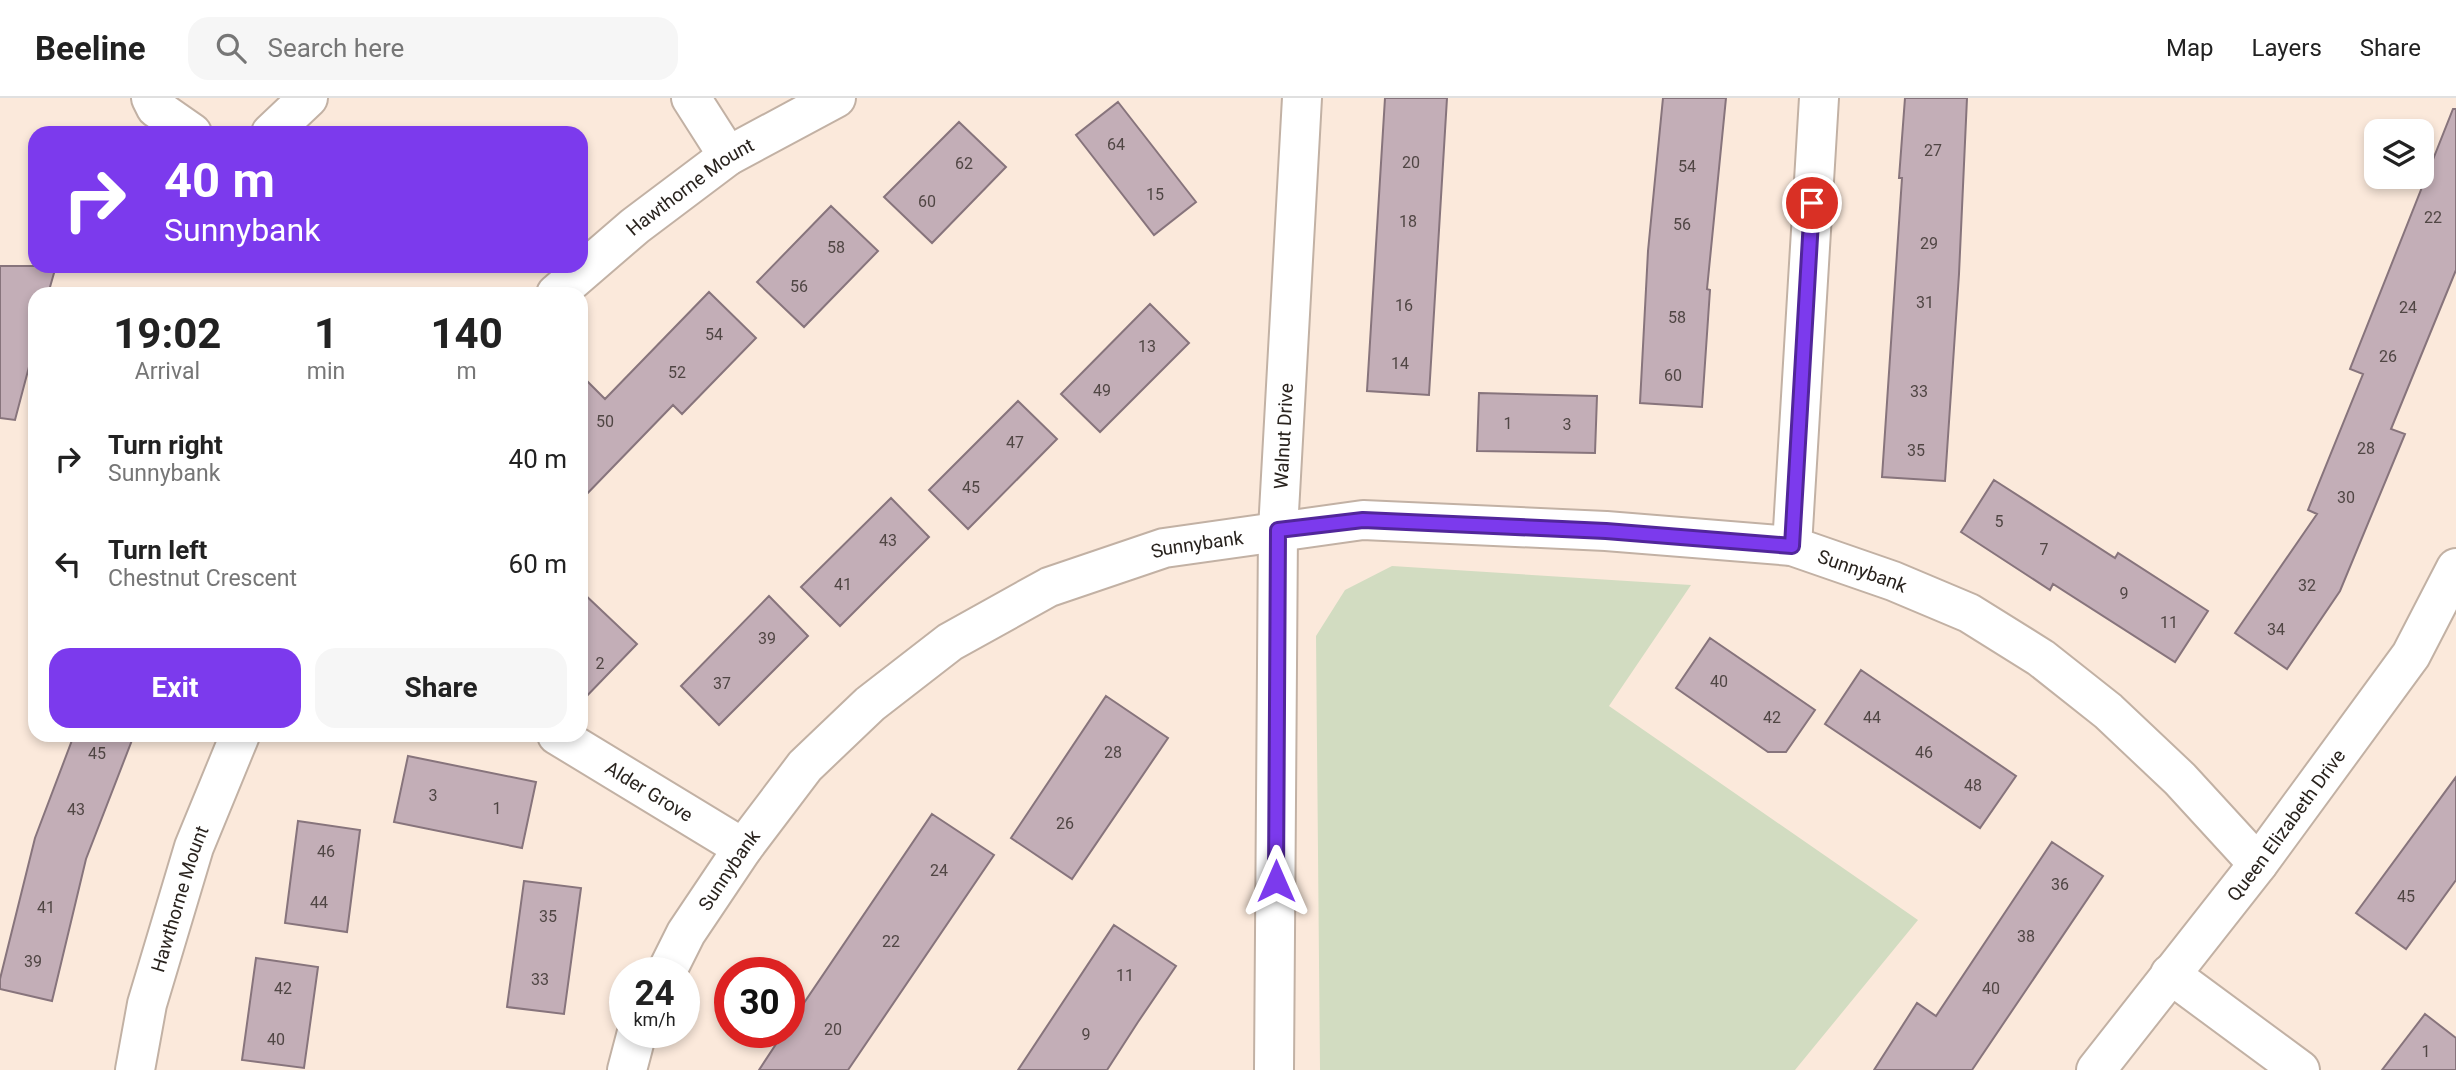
<!DOCTYPE html>
<html lang="en">
<head>
<meta charset="utf-8">
<style>
	body { margin:0; font-family:Roboto,sans-serif; background:#f6f6f6; color:#222; height:100vh; display:flex; flex-direction:column; font-size:26px; white-space:nowrap }
	* { box-sizing:border-box; margin:0 }
	p { font-size:23px; color:#767676 }
	.icon { flex:none; width:38px; height:38px; fill:none; stroke:currentColor; stroke-width:2; stroke-linecap:round; stroke-linejoin:round }
	.map { position:relative; flex:1; overflow:hidden }
	.panel { position:absolute; left:28px; top:189px; width:560px; height:455px; display:flex; flex-direction:column; background:#fff; border-radius:21px; box-shadow:0 4px 10px #0003 }
	.panel>* { flex:none }
	.guide { position:absolute; left:28px; top:28px; width:560px; height:147px; border-radius:21px; box-shadow:0 4px 10px #0003; background:#7c3aed; color:#fff; overflow:hidden }
	.buttons { position:absolute; left:2364px; top:21px; display:grid; gap:14px }
	.buttons a { display:grid; place-items:center; width:70px; height:70px; border-radius:14px; background:#fff; box-shadow:0 4px 10px #0003; font-size:35px }
	.speed { position:absolute; left:609px; top:859px; display:flex; gap:14px; font-size:35px; font-weight:700; text-align:center }
	.speed>* { display:grid; place-content:center; width:91px; height:91px; border-radius:50%; background:#fff; box-shadow:0 4px 10px #0003; line-height:1 }
	.speed small { font-size:18px; font-weight:400 }
	.speed .limit { border:10px solid #d22; background:#fff; color:#111 }
	.pin { position:absolute; display:grid; place-items:center; width:60px; height:60px; color:#fff; margin:-30px; border:4px solid #fff; border-radius:50%; box-shadow:0 2px 7px #0007 }
	.me { position:absolute; width:77px; margin:-38px; rotate:0deg; stroke-linejoin:round; filter:drop-shadow(0 0 5px #0008) }
	.turn { display:flex; align-items:center; gap:24px; height:147px; padding:0 21px; font-size:32px }
	.turn .icon { width:91px; height:91px; stroke-width:2.5 }
	.turn b { display:block; font-size:49px; line-height:60px }
	.eta { display:flex; justify-content:space-evenly; align-items:center; height:119px; text-align:center }
	.eta b { font-size:42px; font-weight:700; line-height:49px }
	.primary-button { display:flex; gap:14px; margin-top:auto; padding:14px 21px }
	.primary-button a { flex:1; height:80px; border-radius:21px; background:#7c3aed; color:#fff; font-size:28px; font-weight:700; line-height:80px; text-align:center }
	.primary-button a+a { background:#f6f6f6; color:#222 }
	ul { padding:0; list-style:none }
	li { display:flex; align-items:center; gap:21px; height:105px; padding:0 21px }
	li div { flex:1 }
	li b { display:block; font-size:26px }
	li em { font-style:normal }
	header { display:flex; align-items:center; gap:42px; box-sizing:border-box; height:98px; padding:0 35px; background:#fff; border-bottom:2px solid #e0e0e0 }
	header strong { font-size:33px }
	nav { display:flex; gap:38px; margin-inline-start:auto; font-size:24px }
	.search { width:490px; height:63px; background:#f6f6f6; display:flex; align-items:center; gap:18px; box-sizing:border-box; padding:0 24px; border-radius:21px; color:#767676; font-size:26px }
	.map>svg:first-child { display:block }
	.green { fill:#d2dcc1 }
	.building { fill:#c3aeb7; stroke:#87747c; stroke-width:2 }
	.lines { fill:none; stroke-linecap:round; stroke-linejoin:round }
	.minor-casing { stroke:#c2b1a4; stroke-width:42 }
	.minor { stroke:#fff; stroke-width:38 }
	.route-casing { stroke:#51269a; stroke-width:18 }
	.route { stroke:#7c3aed; stroke-width:12 }
	.labels { text-anchor:middle; dominant-baseline:central; stroke-width:7; stroke-linejoin:round; paint-order:stroke }
	.number-label { font-size:16px; fill:#504644 }
	.street-label { font-size:19px; fill:#29231e; stroke:#fdfaf7 }
</style>
</head>
<body>
<header>
<strong>Beeline</strong>
<div class="search"><svg class="icon" aria-label="search" viewBox="0 0 24 24"><circle cx="10" cy="10" r="6"/><path d="M15 15l6 6"/></svg>Search here</div>
<nav><a>Map</a><a>Layers</a><a>Share</a></nav>
</header>
<div class="map">
<svg width="2456" height="972" viewBox="0 0 2456 972">
	<rect width="100%" height="100%" fill="#fbe9db"/>
	<!-- green -->
	<path class="green" d="M 1392,468 L 1691,487 L 1609,608 L 1918,822 L 1795,972 L 1320,972 L 1316,538 L 1345,492 Z"/>
	<!-- building -->
	<path class="building" d="M 1385,0 L 1447,0 L 1429,297 L 1367,293 Z
		M 1663,0 L 1726,0 L 1707,191 L 1710,192 L 1702,309 L 1640,305 L 1648,153 Z
		M 1905,0 L 1967,0 L 1959,176 L 1945,383 L 1882,379 L 1902,80 L 1899,80 Z
		M 1118,4 L 1196,104 L 1154,137 L 1076,37 Z
		M 2453,11 L 2456,11 L 2456,172 L 2391,331 L 2405,336 L 2340,493 L 2287,571 L 2235,535 L 2317,416 L 2308,412 L 2363,276 L 2350,271 Z
		M 959,24 L 1006,69 L 932,145 L 884,99 Z
		M 831,108 L 878,153 L 804,229 L 757,184 Z
		M 0,168 L 56,168 L 48,196 L 35,196 L 35,246 L 15,322 L 0,320 Z
		M 709,194 L 756,240 L 682,316 L 673,307 L 581,402 L 581,277 L 605,301 Z
		M 1150,206 L 1189,245 L 1100,334 L 1061,296 Z
		M 1479,295 L 1597,298 L 1595,355 L 1477,353 Z
		M 1018,303 L 1057,341 L 968,431 L 929,392 Z
		M 1994,382 L 2115,460 L 2118,455 L 2208,513 L 2175,564 L 2053,486 L 2050,492 L 1961,434 Z
		M 891,400 L 929,439 L 840,528 L 801,489 Z
		M 581,493 L 637,546 L 581,604 Z
		M 769,498 L 808,538 L 719,627 L 681,588 Z
		M 1710,540 L 1815,612 L 1786,654 L 1768,654 L 1676,590 Z
		M 1861,572 L 2016,678 L 1980,730 L 1825,626 Z
		M 1106,598 L 1168,640 L 1072,781 L 1011,740 Z
		M 74,637 L 134,637 L 86,761 L 52,903 L 0,891 L 0,881 L 35,740 Z
		M 408,658 L 536,684 L 522,750 L 394,724 Z
		M 2456,679 L 2456,782 L 2406,851 L 2356,815 Z
		M 932,716 L 994,757 L 848,972 L 759,972 L 784,934 L 789,934 L 789,927 Z
		M 298,723 L 360,732 L 347,834 L 285,825 Z
		M 2052,744 L 2103,778 L 1972,972 L 1874,972 L 1917,905 L 1936,918 Z
		M 524,783 L 581,790 L 564,916 L 507,909 Z
		M 1114,827 L 1176,868 L 1138,924 L 1107,972 L 1018,972 Z
		M 256,860 L 318,869 L 304,970 L 242,962 Z
		M 2425,916 L 2456,940 L 2456,972 L 2382,972 Z"/>
	<g class="lines">
		<defs>
			<g id="minor">
				<path d="M 151,0 L 156,10 L 192,35"/>
				<path d="M 691,0 L 728,58"/>
				<path d="M 271,35 L 308,0"/>
				<path id="s1" d="M 556,196 L 635,128 L 728,58 L 836,0"/>
				<path d="M 1792,448 L 1819,0"/>
				<path id="s2" d="M 557,637 L 743,750"/>
				<path id="s3" d="M 666,875 L 686,835 L 743,750 L 805,668 L 870,606 L 950,544 L 1049,489 L 1164,450 L 1363,422 L 1606,433 L 1792,448 L 1893,483 L 1969,515 L 2041,560 L 2108,613 L 2180,681 L 2258,766"/>
				<path d="M 2170,876 L 2300,972"/>
				<path id="s4" d="M 135,972 L 147,906 L 194,749 L 240,637"/>
				<path d="M 627,972 L 637,934"/>
				<path id="s5" d="M 1274,972 L 1278,432 L 1302,0"/>
				<path id="s6" d="M 2096,972 L 2258,766 L 2411,557 L 2456,470"/>
			</g>
		</defs>
		<!-- minor casing -->
		<use href="#minor" class="minor-casing"/>
		<!-- minor -->
		<use href="#minor" class="minor"/>
	</g>
	<g class="lines">
		<defs>
			<path id="route" d="M 1276,783 L 1278,432 L 1363,422 L 1606,433 L 1792,448 L 1812,105"/>
		</defs>
		<!-- route casing -->
		<use href="#route" class="route-casing"/>
		<!-- route -->
		<use href="#route" class="route"/>
	</g>
	<g class="labels">
		<!-- number labels -->
		<g class="number-label">
			<text x="1116" y="46">64</text>
			<text x="1933" y="52">27</text>
			<text x="1411" y="64">20</text>
			<text x="964" y="65">62</text>
			<text x="1687" y="68">54</text>
			<text x="1155" y="96">15</text>
			<text x="927" y="103">60</text>
			<text x="2433" y="119">22</text>
			<text x="1408" y="123">18</text>
			<text x="1682" y="126">56</text>
			<text x="1929" y="145">29</text>
			<text x="836" y="149">58</text>
			<text x="799" y="188">56</text>
			<text x="1925" y="204">31</text>
			<text x="1404" y="207">16</text>
			<text x="2408" y="209">24</text>
			<text x="1677" y="219">58</text>
			<text x="714" y="236">54</text>
			<text x="1147" y="248">13</text>
			<text x="2388" y="258">26</text>
			<text x="1400" y="265">14</text>
			<text x="677" y="274">52</text>
			<text x="1673" y="277">60</text>
			<text x="1102" y="292">49</text>
			<text x="1919" y="293">33</text>
			<text x="605" y="323">50</text>
			<text x="1508" y="325">1</text>
			<text x="1567" y="326">3</text>
			<text x="1015" y="344">47</text>
			<text x="2366" y="350">28</text>
			<text x="1916" y="352">35</text>
			<text x="971" y="389">45</text>
			<text x="2346" y="399">30</text>
			<text x="1999" y="423">5</text>
			<text x="888" y="442">43</text>
			<text x="2044" y="451">7</text>
			<text x="843" y="486">41</text>
			<text x="2307" y="487">32</text>
			<text x="2124" y="495">9</text>
			<text x="2169" y="524">11</text>
			<text x="2276" y="531">34</text>
			<text x="767" y="540">39</text>
			<text x="600" y="565">2</text>
			<text x="1719" y="583">40</text>
			<text x="722" y="585">37</text>
			<text x="1772" y="619">42</text>
			<text x="1872" y="619">44</text>
			<text x="1113" y="654">28</text>
			<text x="1924" y="654">46</text>
			<text x="97" y="655">45</text>
			<text x="1973" y="687">48</text>
			<text x="433" y="697">3</text>
			<text x="497" y="710">1</text>
			<text x="76" y="711">43</text>
			<text x="1065" y="725">26</text>
			<text x="326" y="753">46</text>
			<text x="939" y="772">24</text>
			<text x="2060" y="786">36</text>
			<text x="2406" y="798">45</text>
			<text x="319" y="804">44</text>
			<text x="46" y="809">41</text>
			<text x="548" y="818">35</text>
			<text x="2026" y="838">38</text>
			<text x="891" y="843">22</text>
			<text x="33" y="863">39</text>
			<text x="1125" y="877">11</text>
			<text x="540" y="881">33</text>
			<text x="283" y="890">42</text>
			<text x="1991" y="890">40</text>
			<text x="833" y="931">20</text>
			<text x="1086" y="936">9</text>
			<text x="276" y="941">40</text>
			<text x="2426" y="953">1</text>
		</g>
		<!-- street labels -->
		<g class="street-label">
			<text stroke="none"><textPath href="#s1" startOffset="172">Hawthorne Mount</textPath></text>
			<text stroke="none"><textPath href="#s5" startOffset="634">Walnut Drive</textPath></text>
			<text stroke="none"><textPath href="#s3" startOffset="709">Sunnybank</textPath></text>
			<text stroke="none"><textPath href="#s3" startOffset="1381">Sunnybank</textPath></text>
			<text stroke="none"><textPath href="#s2" startOffset="108">Alder Grove</textPath></text>
			<text stroke="none"><textPath href="#s6" startOffset="310">Queen Elizabeth Drive</textPath></text>
			<text stroke="none"><textPath href="#s3" startOffset="121">Sunnybank</textPath></text>
			<text stroke="none"><textPath href="#s4" startOffset="177">Hawthorne Mount</textPath></text>
		</g>
	</g>
</svg>
<div class="buttons">
<a><svg class="icon" aria-label="layers" viewBox="0 0 24 24"><path d="M12 4l9 5-9 5-9-5zM3 14l9 5 9-5"/></svg></a>
</div>
<div class="speed"><div>24<small>km/h</small></div><div class="limit">30</div></div>
<div class="pin" style="left:1812px;top:105px;background:#d93025"><svg class="icon" aria-label="arrive" viewBox="0 0 24 24"><path d="M6 21V4h12l-3 4 3 4H6"/></svg></div>
<svg class="me" style="left:1276px;top:783px" viewBox="-20 -20 40 40"><path d="M0-17L14 15 0 8-14 15z" fill="#7c3aed" stroke="#fff" stroke-width="4"/></svg>
<div class="guide">
<div class="turn"><svg class="icon" aria-label="right" viewBox="0 0 24 24"><path d="M7 20v-9h11M14 6l5 5-5 5"/></svg><div><b>40 m</b>Sunnybank</div></div>
</div>
<section class="panel">
<div class="eta">
<div><b>19:02</b><p>Arrival</p></div>
<div><b>1</b><p>min</p></div>
<div><b>140</b><p>m</p></div>
</div>
<ul>
<li><svg class="icon" aria-label="right" viewBox="0 0 24 24"><path d="M7 20v-9h11M14 6l5 5-5 5"/></svg><div><b>Turn right</b><p>Sunnybank</p></div><em>40 m</em></li>
<li><svg class="icon" aria-label="left" viewBox="0 0 24 24"><path d="M17 20v-9H6M10 6l-5 5 5 5"/></svg><div><b>Turn left</b><p>Chestnut Crescent</p></div><em>60 m</em></li>
</ul>
<div class="primary-button"><a>Exit</a><a>Share</a></div>
</section>
</div>
</body>
</html>
